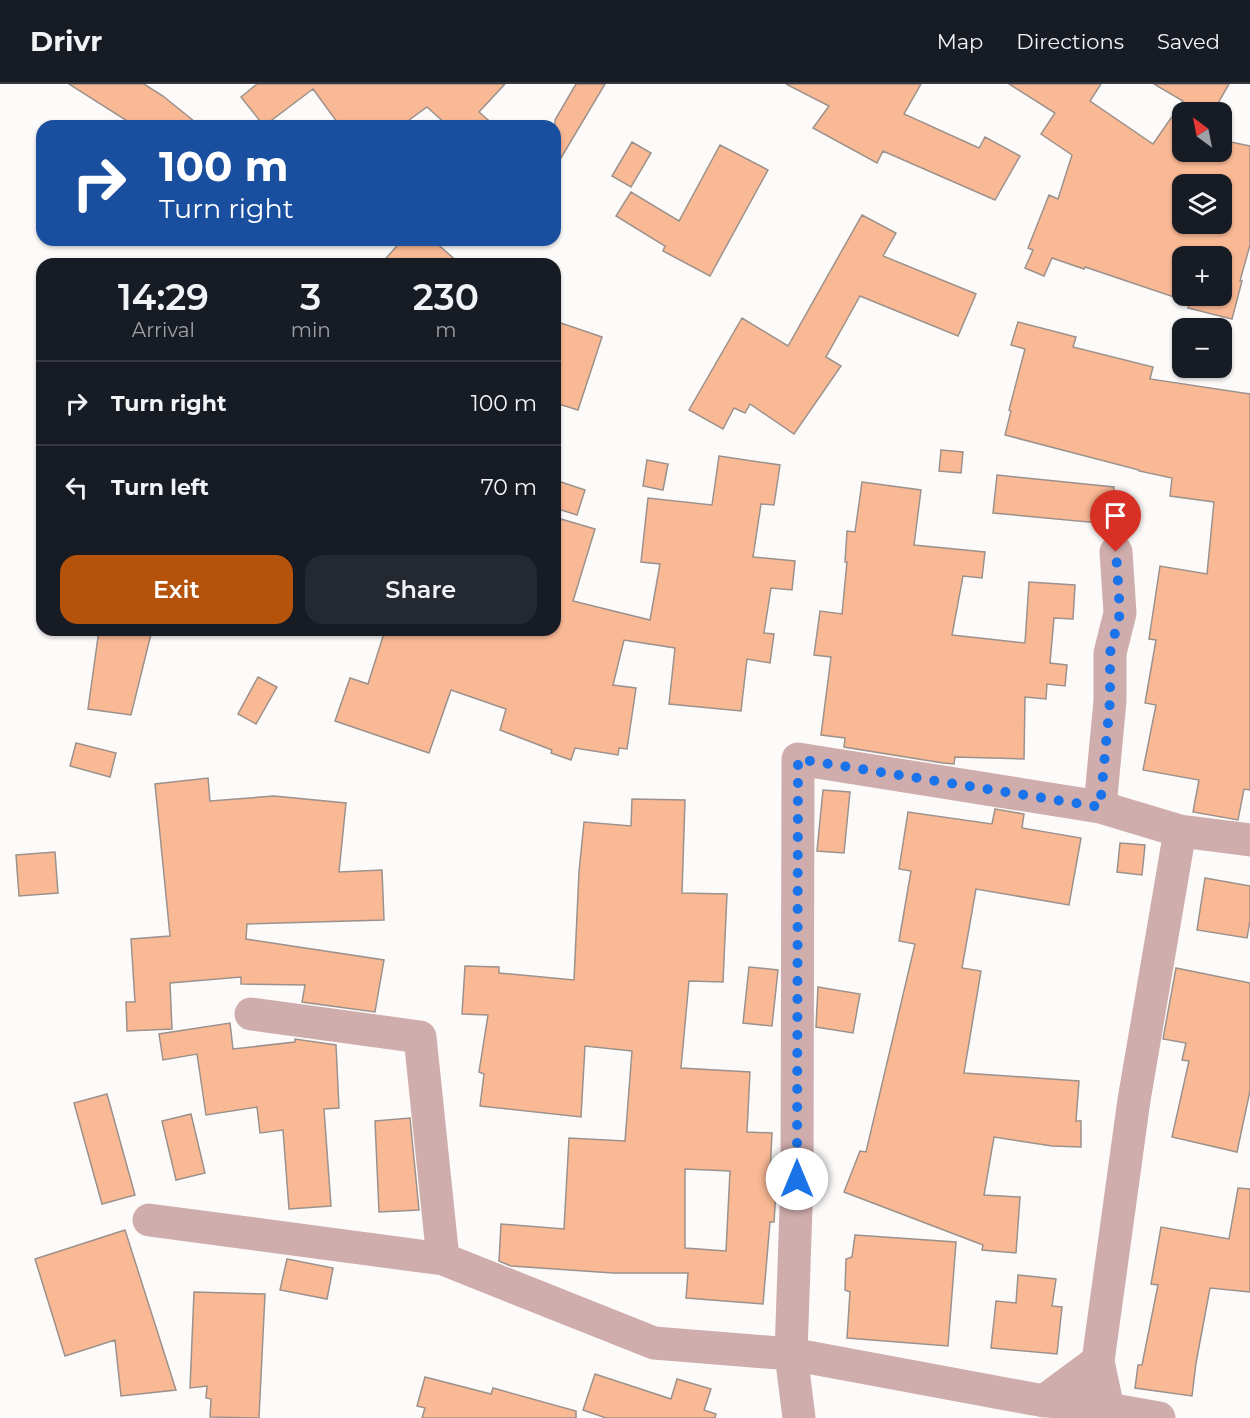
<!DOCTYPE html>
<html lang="en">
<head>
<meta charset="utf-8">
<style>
	body { margin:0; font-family:Montserrat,sans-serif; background:#242831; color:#f1f3f6; height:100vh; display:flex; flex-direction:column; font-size:22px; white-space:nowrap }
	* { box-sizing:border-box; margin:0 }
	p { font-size:20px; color:#9ea1a6 }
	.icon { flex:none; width:33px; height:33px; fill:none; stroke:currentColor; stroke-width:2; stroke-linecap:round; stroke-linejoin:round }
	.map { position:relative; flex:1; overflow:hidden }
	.panel { position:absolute; left:36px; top:174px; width:525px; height:378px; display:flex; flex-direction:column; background:#171b24; border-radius:18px; box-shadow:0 2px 4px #0004 }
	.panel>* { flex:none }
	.top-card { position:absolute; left:36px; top:36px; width:525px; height:126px; border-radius:18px; box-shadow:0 2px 4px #0004; background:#1a4fa0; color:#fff; overflow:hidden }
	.needle { width:39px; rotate:328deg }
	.tools { position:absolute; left:1172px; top:18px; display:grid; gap:12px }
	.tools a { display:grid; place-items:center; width:60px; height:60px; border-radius:12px; background:#171b24; box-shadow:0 2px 4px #0004; font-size:30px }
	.pin { position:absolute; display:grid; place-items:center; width:51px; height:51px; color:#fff; margin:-62px -26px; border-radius:50% 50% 50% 0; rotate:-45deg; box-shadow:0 0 6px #0007 }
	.pin .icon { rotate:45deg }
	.me { position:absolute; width:66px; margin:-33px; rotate:0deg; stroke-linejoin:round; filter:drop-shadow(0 0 4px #0008) }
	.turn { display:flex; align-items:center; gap:21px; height:126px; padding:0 24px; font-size:27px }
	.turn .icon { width:78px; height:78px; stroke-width:2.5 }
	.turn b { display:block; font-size:42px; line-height:51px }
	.eta { display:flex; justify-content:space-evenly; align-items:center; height:102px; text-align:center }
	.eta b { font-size:36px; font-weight:600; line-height:42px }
	.button { display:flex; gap:12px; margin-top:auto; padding:12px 24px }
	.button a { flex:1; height:69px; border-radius:18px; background:#b45309; color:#fff; font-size:24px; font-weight:600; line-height:69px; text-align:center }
	.button a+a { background:#242831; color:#f1f3f6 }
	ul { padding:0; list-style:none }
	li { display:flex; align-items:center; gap:18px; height:84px; padding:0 24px; border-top:2px solid #363941 }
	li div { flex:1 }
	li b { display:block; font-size:22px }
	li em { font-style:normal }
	header { display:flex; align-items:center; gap:36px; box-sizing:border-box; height:84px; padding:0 30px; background:#171b24; border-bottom:2px solid #363941 }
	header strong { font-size:28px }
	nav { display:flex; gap:33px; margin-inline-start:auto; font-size:21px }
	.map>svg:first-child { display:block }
	.building { fill:#fab995; stroke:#9c918b; stroke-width:1.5; fill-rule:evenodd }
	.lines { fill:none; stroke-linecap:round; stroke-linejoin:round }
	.minor { stroke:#d0adad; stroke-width:33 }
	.route { stroke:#1a73e8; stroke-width:10; stroke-dasharray:0 18 }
</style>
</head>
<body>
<header>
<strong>Drivr</strong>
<nav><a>Map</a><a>Directions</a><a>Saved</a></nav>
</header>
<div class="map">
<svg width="1250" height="1334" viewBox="0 0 1250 1334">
	<rect width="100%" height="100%" fill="#fdfbfa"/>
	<!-- building -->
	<path class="building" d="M 69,0 L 144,0 L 163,12 L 200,42 L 135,42 Z
		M 257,0 L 505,0 L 479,28 L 495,42 L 448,42 L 427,23 L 401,42 L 340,42 L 313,5 L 264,42 L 241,13 Z
		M 576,0 L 605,0 L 555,84 L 555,36 Z
		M 786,0 L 921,0 L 904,30 L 979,64 L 985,53 L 1020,72 L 995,116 L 883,67 L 877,79 L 813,44 L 829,22 Z
		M 1009,0 L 1101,0 L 1090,17 L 1153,60 L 1183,17 L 1154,0 L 1229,0 L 1213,28 L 1182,28 L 1182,68 L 1221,68 L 1221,56 L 1250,62 L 1250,161 L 1240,197 L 1242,197 L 1232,235 L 1188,224 L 1189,218 L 1085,183 L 1084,185 L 1052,174 L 1044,192 L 1025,184 L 1033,166 L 1028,164 L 1049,111 L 1058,115 L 1072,71 L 1041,50 L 1055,29 ZM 1182,100 L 1221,100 L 1221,140 L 1182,140 ZM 1182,172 L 1221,172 L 1221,212 L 1182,212 Z
		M 632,58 L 651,69 L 631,103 L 612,92 Z
		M 720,61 L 768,86 L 710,192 L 663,167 L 665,162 L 616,132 L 631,108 L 679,137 Z
		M 862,131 L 896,149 L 883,172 L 976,210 L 958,252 L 860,212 L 826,273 L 841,282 L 794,350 L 750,320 L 745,329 L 734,324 L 723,345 L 689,326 L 742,234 L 788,262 Z
		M 402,156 L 433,156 L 460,180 L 381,180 Z
		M 555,237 L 602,253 L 578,326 L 555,319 Z
		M 1018,238 L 1076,253 L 1073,263 L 1153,283 L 1150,295 L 1250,310 L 1250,706 L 1244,705 L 1238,736 L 1193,728 L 1199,696 L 1143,686 L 1156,621 L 1145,619 L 1156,556 L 1149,555 L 1160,482 L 1207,490 L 1214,418 L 1170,412 L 1172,394 L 1139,387 L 1139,386 L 1005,351 L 1011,327 L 1009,326 L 1025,265 L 1011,261 Z
		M 941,366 L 963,368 L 961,389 L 939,387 Z
		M 719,372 L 780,381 L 774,421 L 761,420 L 753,473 L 795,477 L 792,506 L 771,504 L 764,549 L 774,550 L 770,579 L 747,575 L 741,627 L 669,620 L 675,564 L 624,556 L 613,601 L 636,604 L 627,665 L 619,664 L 618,671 L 575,664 L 571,676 L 551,669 L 552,666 L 500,646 L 506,625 L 451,606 L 429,669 L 335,637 L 350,594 L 368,600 L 385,546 L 555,546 L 555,455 L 561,435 L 595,445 L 573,517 L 650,536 L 660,480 L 641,478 L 648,414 L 712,421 Z
		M 647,376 L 668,380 L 663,406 L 643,402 Z
		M 997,391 L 1114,403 L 1110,440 L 993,429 Z
		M 555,396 L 585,406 L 577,431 L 555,424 Z
		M 862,398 L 921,406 L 914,461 L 985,468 L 982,494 L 963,492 L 952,551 L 1025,559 L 1029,498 L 1075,501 L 1073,535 L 1054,534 L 1050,579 L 1067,581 L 1065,602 L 1047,600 L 1046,615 L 1025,613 L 1024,675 L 955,673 L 954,680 L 943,679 L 844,663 L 845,654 L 821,651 L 831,573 L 814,571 L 820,527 L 842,530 L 847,478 L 845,478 L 847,447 L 855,448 Z
		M 99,546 L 152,546 L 131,631 L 88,625 Z
		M 258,593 L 277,603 L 256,640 L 238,630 Z
		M 76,659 L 116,669 L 110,693 L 70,682 Z
		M 208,694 L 210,717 L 274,712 L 346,719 L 339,788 L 382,786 L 384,836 L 247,840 L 246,855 L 384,876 L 375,928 L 302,918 L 305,901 L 241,900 L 241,893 L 170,899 L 172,945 L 127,947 L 126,918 L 135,918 L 131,855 L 170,852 L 155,700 Z
		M 823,706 L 850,708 L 844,769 L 817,767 Z
		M 632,715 L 685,716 L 682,809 L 727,810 L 723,898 L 689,897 L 681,984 L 750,988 L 747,1048 L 772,1049 L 770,1091 L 777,1091 L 774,1138 L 770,1138 L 763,1220 L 686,1214 L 688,1189 L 613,1189 L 511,1182 L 499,1177 L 501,1140 L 564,1145 L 569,1054 L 625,1057 L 632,967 L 585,962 L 581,1033 L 480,1022 L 484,990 L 479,988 L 488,931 L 462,930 L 465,882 L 499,883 L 499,889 L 574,896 L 579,788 L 584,738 L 631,742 ZM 685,1085 L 730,1087 L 726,1167 L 685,1164 Z
		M 995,725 L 1024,730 L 1022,744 L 1081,754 L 1069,821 L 976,805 L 962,884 L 981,887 L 964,989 L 1079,997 L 1076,1037 L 1081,1037 L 1081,1063 L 1052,1062 L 994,1053 L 984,1111 L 1020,1113 L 1016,1169 L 982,1166 L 983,1161 L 844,1108 L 860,1067 L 866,1068 L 915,860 L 899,857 L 911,787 L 899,785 L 908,728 L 992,740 Z
		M 1120,759 L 1145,761 L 1142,791 L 1117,788 Z
		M 55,768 L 58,809 L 19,812 L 16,771 Z
		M 1205,794 L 1250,802 L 1250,837 L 1247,854 L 1197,846 Z
		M 749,883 L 778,886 L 772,942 L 743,939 Z
		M 1176,884 L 1250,899 L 1250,1007 L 1237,1068 L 1172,1053 L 1189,977 L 1182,976 L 1186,959 L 1163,955 Z
		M 818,903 L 860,910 L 853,949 L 816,943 Z
		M 230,939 L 233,965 L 295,958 L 295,955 L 336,961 L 339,1024 L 324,1025 L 331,1122 L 289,1125 L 283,1046 L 260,1049 L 257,1023 L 206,1031 L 197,970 L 163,976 L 159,950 Z
		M 107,1010 L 135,1111 L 102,1120 L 74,1019 Z
		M 191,1030 L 205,1089 L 176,1096 L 162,1037 Z
		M 410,1034 L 419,1126 L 379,1128 L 375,1037 Z
		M 1238,1104 L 1250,1105 L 1250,1208 L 1210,1204 L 1196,1279 L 1192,1312 L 1135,1304 L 1138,1281 L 1142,1281 L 1158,1201 L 1151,1200 L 1161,1143 L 1229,1155 Z
		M 125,1146 L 176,1306 L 121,1312 L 115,1256 L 65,1272 L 35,1175 Z
		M 855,1151 L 956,1158 L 948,1262 L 847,1254 L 850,1208 L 845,1206 L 846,1175 L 852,1173 Z
		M 287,1175 L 333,1184 L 327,1215 L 280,1206 Z
		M 1018,1191 L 1056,1195 L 1052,1222 L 1062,1223 L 1057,1270 L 991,1264 L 996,1217 L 1016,1219 Z
		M 194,1208 L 265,1210 L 259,1334 L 210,1333 L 211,1315 L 206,1314 L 207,1302 L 190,1304 Z
		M 595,1290 L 671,1315 L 677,1295 L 711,1305 L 704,1326 L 716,1330 L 715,1334 L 606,1334 L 583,1326 Z
		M 425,1293 L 491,1310 L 493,1304 L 576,1327 L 576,1334 L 422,1334 L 425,1324 L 417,1322 Z"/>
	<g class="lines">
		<!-- minor -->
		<path class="minor" d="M 1100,723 L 1110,617 L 1110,569 L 1120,529 L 1116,468
			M 251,930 L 420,953 L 443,1175
			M 149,1136 L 443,1175 L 654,1259 L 791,1270 L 1033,1315 L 1108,1325 L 1159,1334
			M 1044,1317 L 1098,1277
			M 1108,1325 L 1098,1277 L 1134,1016 L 1180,747
			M 799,1334 L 791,1270 L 797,1095 L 798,675 L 1100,723 L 1180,747 L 1250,756"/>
	</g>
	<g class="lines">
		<!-- route -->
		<path class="route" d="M 797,1095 L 798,675 L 1100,723 L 1110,617 L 1110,569 L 1120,529 L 1116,468"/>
	</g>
</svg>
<div class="tools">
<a><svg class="needle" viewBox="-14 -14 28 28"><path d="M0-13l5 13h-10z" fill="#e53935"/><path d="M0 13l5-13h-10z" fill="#9ea1a6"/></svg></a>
<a><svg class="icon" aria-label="layers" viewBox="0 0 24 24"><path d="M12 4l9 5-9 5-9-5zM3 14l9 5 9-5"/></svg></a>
<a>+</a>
<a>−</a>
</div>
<div class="pin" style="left:1116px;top:468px;background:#d93025"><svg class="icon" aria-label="arrive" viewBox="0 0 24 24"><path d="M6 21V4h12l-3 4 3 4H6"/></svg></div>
<svg class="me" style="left:797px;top:1095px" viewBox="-20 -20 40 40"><circle r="19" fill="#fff"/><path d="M0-13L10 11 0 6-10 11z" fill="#1a73e8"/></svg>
<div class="top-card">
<div class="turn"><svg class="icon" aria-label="right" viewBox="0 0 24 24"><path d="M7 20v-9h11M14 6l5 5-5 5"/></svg><div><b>100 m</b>Turn right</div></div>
</div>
<section class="panel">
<div class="eta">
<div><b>14:29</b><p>Arrival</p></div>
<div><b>3</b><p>min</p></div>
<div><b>230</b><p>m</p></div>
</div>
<ul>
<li><svg class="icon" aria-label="right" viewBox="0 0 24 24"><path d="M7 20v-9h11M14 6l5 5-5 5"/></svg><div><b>Turn right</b></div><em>100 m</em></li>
<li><svg class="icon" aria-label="left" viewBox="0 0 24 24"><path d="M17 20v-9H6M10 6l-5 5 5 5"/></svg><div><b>Turn left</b></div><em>70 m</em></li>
</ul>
<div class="button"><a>Exit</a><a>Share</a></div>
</section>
</div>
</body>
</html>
